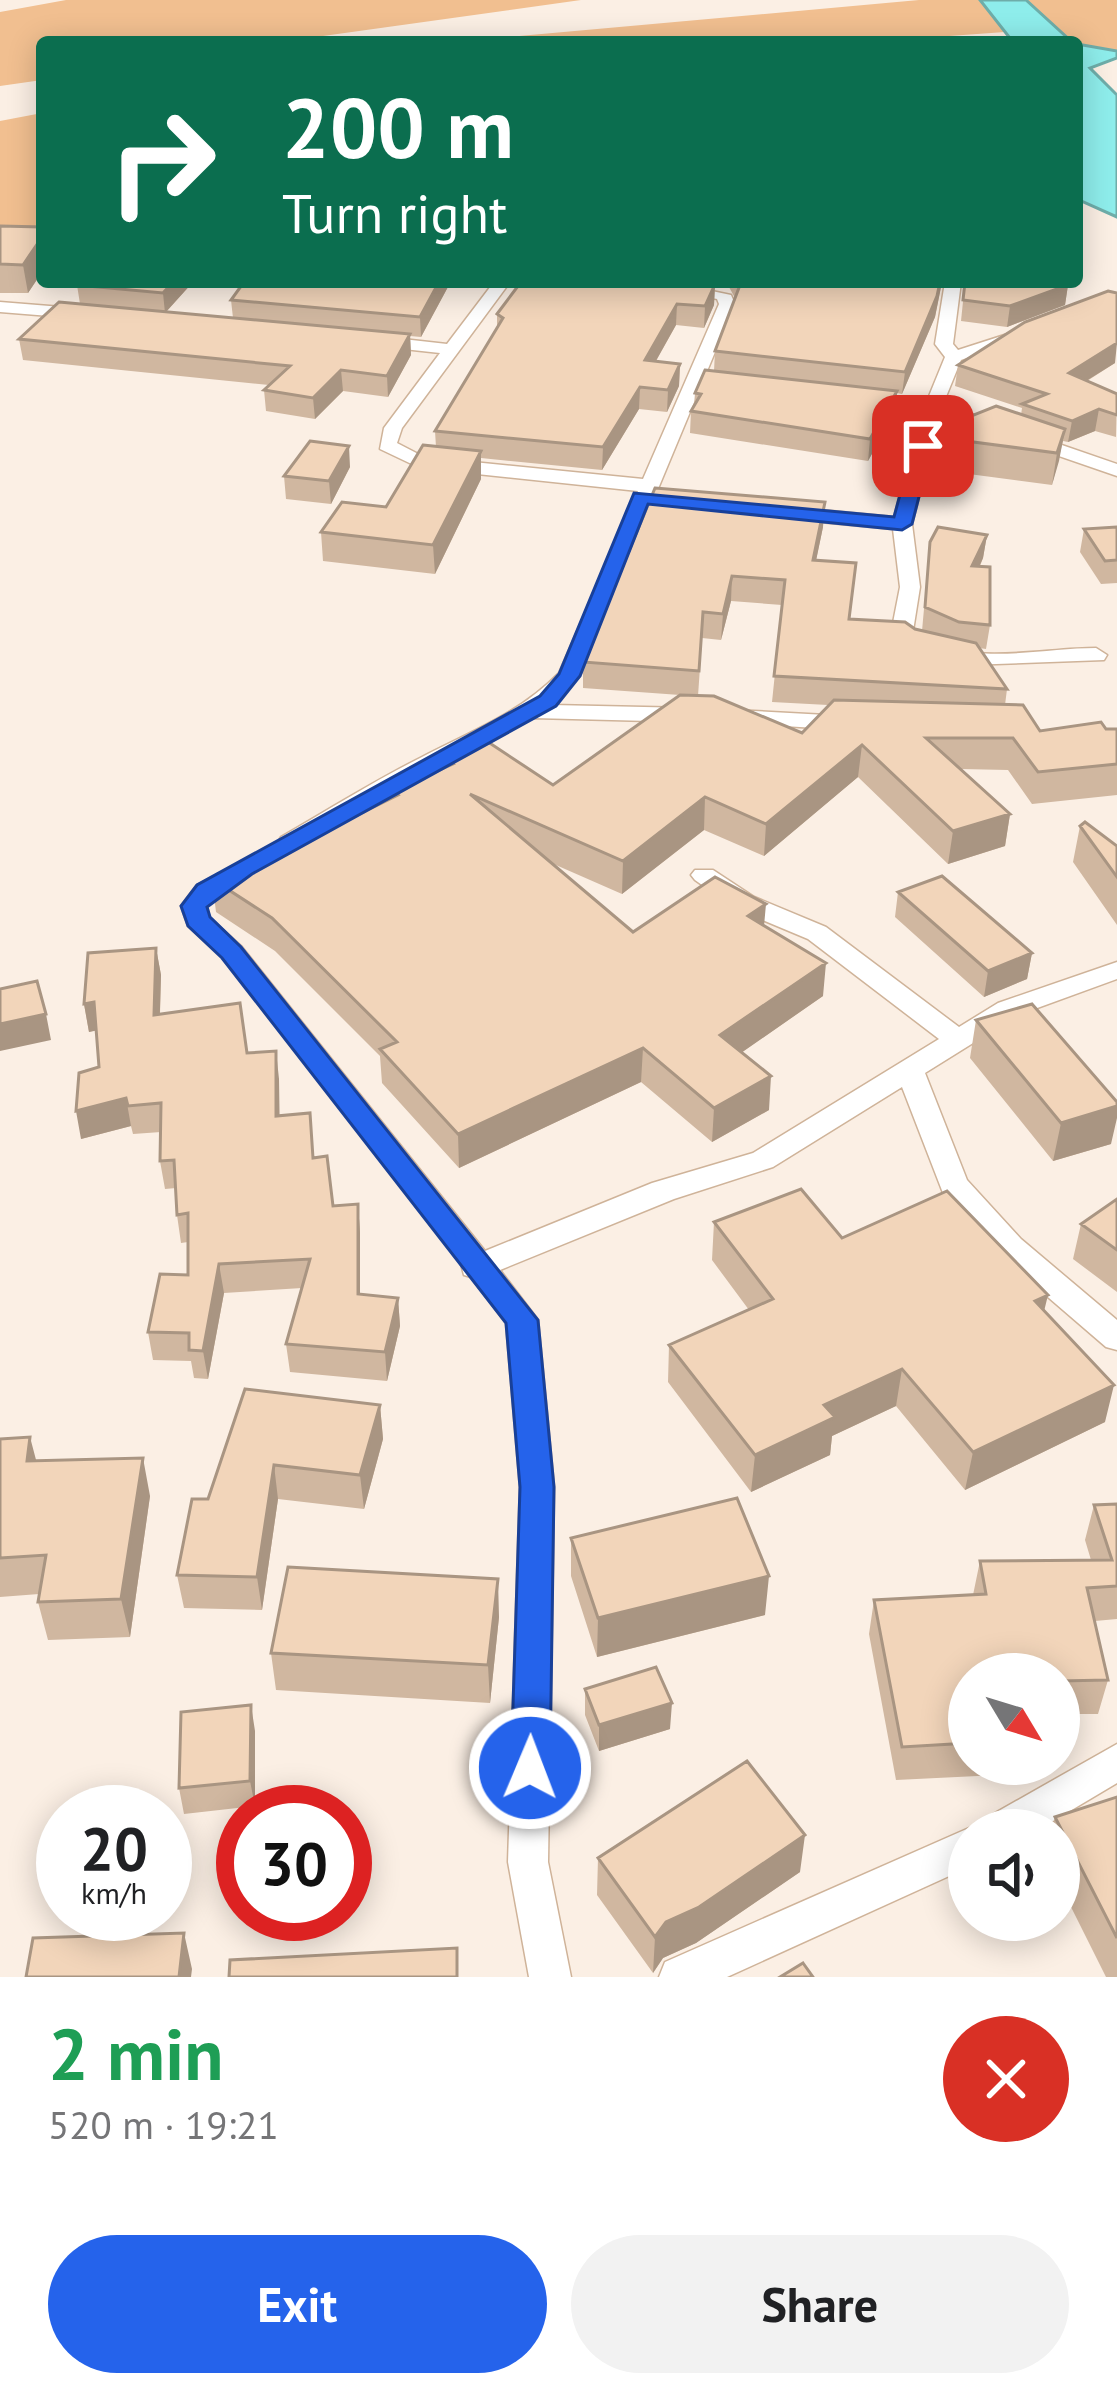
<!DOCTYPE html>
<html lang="en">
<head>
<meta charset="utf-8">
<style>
	body { margin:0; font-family:"PT Sans",sans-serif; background:#f2f2f2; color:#202124; height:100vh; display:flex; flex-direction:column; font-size:45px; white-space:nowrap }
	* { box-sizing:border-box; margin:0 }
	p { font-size:39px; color:#757577 }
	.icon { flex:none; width:66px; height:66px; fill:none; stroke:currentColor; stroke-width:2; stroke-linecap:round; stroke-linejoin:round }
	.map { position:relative; height:1977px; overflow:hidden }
	.panel { display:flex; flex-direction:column; background:#fff; flex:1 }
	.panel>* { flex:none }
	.top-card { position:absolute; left:36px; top:36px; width:1047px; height:252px; border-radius:12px; box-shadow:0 6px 30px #0003; background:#0b6e4f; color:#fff; overflow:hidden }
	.needle { width:78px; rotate:128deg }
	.controls { position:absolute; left:948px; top:1653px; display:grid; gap:24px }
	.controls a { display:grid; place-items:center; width:132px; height:132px; border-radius:50%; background:#fff; box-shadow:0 6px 30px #0003; font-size:60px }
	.speed { position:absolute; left:36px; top:1785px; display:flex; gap:24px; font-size:60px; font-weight:700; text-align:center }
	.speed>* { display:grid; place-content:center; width:156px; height:156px; border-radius:50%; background:#fff; box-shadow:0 6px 30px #0003; line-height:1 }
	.speed small { font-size:30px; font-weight:400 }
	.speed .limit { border:18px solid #d22; background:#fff; color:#111 }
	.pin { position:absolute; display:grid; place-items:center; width:102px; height:102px; color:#fff; margin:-51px; border-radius:24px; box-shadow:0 6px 18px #0006 }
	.me { position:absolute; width:132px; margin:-66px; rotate:1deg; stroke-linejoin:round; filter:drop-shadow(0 0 9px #0008) }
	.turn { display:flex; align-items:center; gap:42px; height:252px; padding:0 48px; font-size:54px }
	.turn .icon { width:156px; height:156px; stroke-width:2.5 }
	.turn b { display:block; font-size:84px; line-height:102px }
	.round { display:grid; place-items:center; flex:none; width:126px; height:126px; border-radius:63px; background:#f2f2f2 }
	.summary { display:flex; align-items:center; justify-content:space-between; height:204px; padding:0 48px }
	h1 { font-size:72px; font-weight:700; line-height:90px; color:#1e9e55 }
	.action { display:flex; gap:24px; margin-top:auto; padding:24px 48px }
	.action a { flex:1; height:138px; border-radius:72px; background:#2563eb; color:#fff; font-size:48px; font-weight:700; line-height:138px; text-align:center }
	.action a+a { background:#f2f2f2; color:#202124 }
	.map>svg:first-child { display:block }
	.green { fill:#f1bf90 }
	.water { fill:#8eedeb; stroke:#6eada9; stroke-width:3 }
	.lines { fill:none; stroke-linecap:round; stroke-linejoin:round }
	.street-casing { stroke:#cfb399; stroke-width:3 }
	.street { fill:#fff; fill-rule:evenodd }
	.wall { fill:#d0b7a0; fill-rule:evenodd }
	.shaded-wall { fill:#a99582 }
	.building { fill:#f2d5ba; stroke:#a99582; stroke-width:3 }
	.route { fill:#2563eb; stroke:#184099; stroke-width:3 }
</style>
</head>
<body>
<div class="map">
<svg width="1117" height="1977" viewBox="0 0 1117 1977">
	<rect width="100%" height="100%" fill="#fbefe4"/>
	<!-- green -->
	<path class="green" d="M 66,0 L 581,0 L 280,42 L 42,42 L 42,80 L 0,86 L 0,12 Z
		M 919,0 L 980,0 L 1005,32 L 866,42 L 453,42 Z
		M 1026,0 L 1117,0 L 1117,51 L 1072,42 Z
		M 42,113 L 42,249 L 0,248 L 0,121 Z"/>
	<!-- water -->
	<path class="water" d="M 980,0 L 1026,0 L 1072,42 L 1013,42 Z
		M 1077,44 L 1117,51 L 1117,58 L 1090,68 L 1117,95 L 1117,217 L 1077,199 Z"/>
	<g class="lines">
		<defs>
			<path id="street" d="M 494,282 L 510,282 L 402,428 L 397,443 L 424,457 L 643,479 L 719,304 L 717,299 L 675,290 L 683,285 L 731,295 L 735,304 L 580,676 L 552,705 L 690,708 L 701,715 L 690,722 L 533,718 L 435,768 L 299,847 L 281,847 L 278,842 L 281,837 C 328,810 374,781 422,757 C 470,732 520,713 559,673 L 638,491 L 420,468 L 380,449 L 384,428 L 440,353 L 376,346 L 367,341 L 376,336 L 447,344 Z
				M 945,282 L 961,282 L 953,344 L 958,350 L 1020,330 L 1029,335 L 961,360 L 943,404 L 1117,464 L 1117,476 L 940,415 L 912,524 L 920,587 L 913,631 C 964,669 1037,648 1096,648 L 1107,655 L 1104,660 L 967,665 L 913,651 L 891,633 L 900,587 L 893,529 L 789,519 L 779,513 L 789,507 L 894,517 L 923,411 L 861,403 L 852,398 L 861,393 L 927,401 L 945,357 L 935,344 Z
				M 0,302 L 87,309 L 95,314 L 87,319 L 0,312 Z
				M 734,710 L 845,716 L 857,723 L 845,730 L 726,722 L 726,712 Z
				M 241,862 L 254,870 L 215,895 L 207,906 L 209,917 L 241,946 L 485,1251 L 652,1183 L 753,1153 L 939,1039 L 808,939 L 736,909 L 695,880 L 691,875 L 695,870 L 713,870 L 754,897 L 826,927 L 959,1027 L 998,1003 L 1117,962 L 1117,979 L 1018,1015 L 925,1073 L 967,1180 L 1021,1239 L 1117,1320 L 1117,1350 L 1106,1347 L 999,1255 L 943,1193 L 902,1087 L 773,1167 L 674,1199 L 500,1270 L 538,1320 L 554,1487 L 548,1862 L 571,1977 L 529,1977 L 508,1862 L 520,1487 L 506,1323 L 471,1277 L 464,1275 L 461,1264 L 223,958 L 188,926 L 181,906 L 197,885 Z
				M 1117,1744 L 1117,1783 L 1038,1830 L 982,1830 L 988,1817 Z
				M 969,1828 L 974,1830 L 969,1830 L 969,1867 L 727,1977 L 659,1977 L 665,1962 Z"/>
		</defs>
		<!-- street casing -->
		<use href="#street" class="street-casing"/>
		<!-- street -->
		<use href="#street" class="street"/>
	</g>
	<!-- wall -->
	<path class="wall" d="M 0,226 L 42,227 L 42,272 L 28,293 L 0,293 Z
		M 193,282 L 166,312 L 233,318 L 231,300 L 244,282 L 449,282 L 449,285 L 421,337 L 410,336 L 411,355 L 388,397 L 343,391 L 315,419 L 266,411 L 264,390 L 269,385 L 23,360 L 19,339 L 80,304 L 77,285 Z
		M 521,282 L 942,282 L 935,317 L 902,394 L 897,393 L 895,412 L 868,461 L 690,433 L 691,411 L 694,405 L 695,393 L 714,371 L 715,351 L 735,298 L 729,287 L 715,285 L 714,305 L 704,328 L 676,325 L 656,361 L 680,364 L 679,386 L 667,412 L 639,409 L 602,470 L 481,458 L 481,479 L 435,574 L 323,561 L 321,532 L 386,507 L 436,447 L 435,431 L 497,328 L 497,314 Z
		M 965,282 L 1067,285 L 1068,285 L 1065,305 L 1007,327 L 961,321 Z
		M 1115,363 L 1087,381 L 1117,394 L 1116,437 L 1095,431 L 1068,442 L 1063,441 L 1052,485 L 931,469 L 935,437 L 1021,415 L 1022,408 L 955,386 L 958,365 Z
		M 350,467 L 331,504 L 286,499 L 284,476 Z
		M 655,488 L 823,527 L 816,560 L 850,619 L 922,631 L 930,542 L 987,535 L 983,558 L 980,566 L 990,625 L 986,649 L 979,648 L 1007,689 L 1005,705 L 1040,731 L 1117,729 L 1117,795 L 1032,804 L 1008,770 L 961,769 L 1010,814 L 1005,846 L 948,864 L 858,777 L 764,856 L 704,830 L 622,894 L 549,862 L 633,932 L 764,926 L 823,996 L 742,1052 L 769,1110 L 712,1142 L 641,1082 L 459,1168 L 382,1083 L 380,1056 L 275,951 L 216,912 L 212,879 L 325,831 L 393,798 L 393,791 L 440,770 L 439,754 L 553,785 L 680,695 L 583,688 L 583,662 ZM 731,601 L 782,605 L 772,702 L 828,705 L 802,733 L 698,696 L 702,638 L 721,640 Z
		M 1117,527 L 1117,583 L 1101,584 L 1080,552 L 1084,529 Z
		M 1080,826 L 1117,846 L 1117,925 L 1073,862 Z
		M 898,892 L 1032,953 L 1027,979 L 984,997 L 895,917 Z
		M 156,948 L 161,975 L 160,1014 L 247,1053 L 279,1079 L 279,1115 L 314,1158 L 333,1206 L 358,1204 L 360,1233 L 360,1294 L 398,1298 L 400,1326 L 387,1381 L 290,1372 L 286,1344 L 302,1288 L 224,1293 L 208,1379 L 194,1378 L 191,1361 L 153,1360 L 148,1332 L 188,1275 L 188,1242 L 181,1243 L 177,1215 L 176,1188 L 165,1189 L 160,1161 L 161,1132 L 133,1134 L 131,1126 L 81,1139 L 99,1067 L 96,1030 L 89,1032 L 84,1004 Z
		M 976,1020 L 1111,1144 L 1053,1161 L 970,1058 Z
		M 1117,1199 L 1117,1292 L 1073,1259 L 1081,1224 Z
		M 714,1222 L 842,1238 L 1044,1310 L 1105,1422 L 965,1490 L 896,1406 L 832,1436 L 830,1455 L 751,1492 L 668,1382 L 669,1345 L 749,1310 L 712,1260 Z
		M 380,1405 L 383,1439 L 364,1509 L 278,1499 L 262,1610 L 184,1608 L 177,1575 L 208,1499 Z
		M 0,1439 L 36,1460 L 150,1496 L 130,1637 L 48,1640 L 38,1602 L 39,1594 L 0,1597 Z
		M 1117,1504 L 1117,1619 L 1095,1621 L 1108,1680 L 1098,1714 L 1059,1714 L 1059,1674 L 969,1674 L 969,1764 L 1001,1764 L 998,1775 L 896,1780 L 869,1634 L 874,1600 L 973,1595 L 980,1561 L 1091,1560 L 1085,1540 L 1094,1505 Z
		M 571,1538 L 765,1615 L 597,1657 L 571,1576 Z
		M 499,1617 L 490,1703 L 276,1690 L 271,1653 Z
		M 585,1689 L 670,1729 L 599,1751 L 585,1715 Z
		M 255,1731 L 255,1806 L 184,1814 L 179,1788 Z
		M 1117,1797 L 1117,1977 L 1106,1977 L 1059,1883 L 1059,1830 L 1051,1830 L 1055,1817 Z
		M 598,1858 L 800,1872 L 696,1943 L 663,1958 L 653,1973 L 597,1895 Z"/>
	<!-- shaded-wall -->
	<path class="shaded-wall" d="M 42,237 L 42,272 L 28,293 L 23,265 Z
		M 173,282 L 193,282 L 165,313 L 163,293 Z
		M 439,282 L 449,282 L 449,285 L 421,337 L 420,317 Z
		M 940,282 L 942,282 L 935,317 L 902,394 L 905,372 Z
		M 1064,282 L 1068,282 L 1068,285 L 1065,305 L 1007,327 L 1010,306 Z
		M 715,284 L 714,305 L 704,328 L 705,306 Z
		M 677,304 L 676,325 L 644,382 L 645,360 Z
		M 410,334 L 411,355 L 388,397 L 387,376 Z
		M 1117,343 L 1115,363 L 1065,394 L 1069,373 Z
		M 680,364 L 679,386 L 667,412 L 668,390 Z
		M 341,370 L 343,391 L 315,419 L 313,398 Z
		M 640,387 L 639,409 L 602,470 L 603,447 Z
		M 897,391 L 895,412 L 868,461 L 870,439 Z
		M 1099,409 L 1095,431 L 1068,442 L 1072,421 Z
		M 1065,429 L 1059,461 L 1052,485 L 1057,453 Z
		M 349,446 L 350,467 L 331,504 L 329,481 Z
		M 481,451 L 481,479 L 435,574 L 433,545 Z
		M 825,502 L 823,527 L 811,585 L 813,560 Z
		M 987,535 L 983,558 L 969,589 L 972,566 Z
		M 732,576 L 731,601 L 721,640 L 723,614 Z
		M 862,745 L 858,777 L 764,856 L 766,824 Z
		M 705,797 L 704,830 L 622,894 L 623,861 Z
		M 1010,814 L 1005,846 L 948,864 L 953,831 Z
		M 766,904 L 763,937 L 748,916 Z
		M 156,948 L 161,975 L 159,1042 L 154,1015 Z
		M 1032,953 L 1027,979 L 984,997 L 988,971 Z
		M 826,963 L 823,996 L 718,1069 L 720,1035 Z
		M 94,1002 L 99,1030 L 89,1032 L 84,1004 Z
		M 46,1014 L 51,1040 L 0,1051 L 0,1024 Z
		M 643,1048 L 641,1082 L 459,1168 L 458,1134 Z
		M 276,1051 L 279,1079 L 280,1144 L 276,1116 Z
		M 771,1076 L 769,1110 L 712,1142 L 714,1108 Z
		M 126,1098 L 131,1126 L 81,1139 L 76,1111 Z
		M 1117,1106 L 1117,1118 L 1111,1144 L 1053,1161 L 1061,1123 Z
		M 358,1204 L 360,1233 L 360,1323 L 358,1294 Z
		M 219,1264 L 224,1293 L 208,1379 L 203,1351 Z
		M 1048,1295 L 1039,1332 L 1035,1301 Z
		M 398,1298 L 400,1326 L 387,1381 L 385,1352 Z
		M 902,1369 L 896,1406 L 832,1436 L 830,1455 L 751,1492 L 755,1455 L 824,1405 Z
		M 1114,1385 L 1105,1422 L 965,1490 L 973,1452 Z
		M 380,1405 L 383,1439 L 364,1509 L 360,1475 Z
		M 30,1437 L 40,1475 L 27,1461 Z
		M 143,1458 L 150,1496 L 130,1637 L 121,1599 Z
		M 274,1465 L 278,1499 L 262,1610 L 257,1577 Z
		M 769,1576 L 765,1615 L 597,1657 L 598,1618 Z
		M 498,1579 L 499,1617 L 490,1703 L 488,1665 Z
		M 672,1703 L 670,1729 L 599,1751 L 599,1725 Z
		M 251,1705 L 255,1731 L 255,1806 L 250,1781 Z
		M 805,1835 L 800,1872 L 696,1943 L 663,1958 L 653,1973 L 655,1937 L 666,1922 Z
		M 184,1933 L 192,1969 L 191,1977 L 179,1977 Z"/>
	<!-- building -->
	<path class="building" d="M 0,226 L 42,227 L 42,237 L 23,265 L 0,264 Z
		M 80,282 L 173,282 L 163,293 L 77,285 Z
		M 244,282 L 439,282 L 420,317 L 231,300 Z
		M 521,282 L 696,282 L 715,284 L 705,306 L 677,304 L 645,360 L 680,364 L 668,390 L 640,387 L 603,447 L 435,431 L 503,318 L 497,314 Z
		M 739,282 L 940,282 L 937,296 L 905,372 L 715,351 L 740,285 Z
		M 965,282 L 1064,282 L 1063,284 L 1068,285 L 1010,306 L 963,300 Z
		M 1108,291 L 1117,293 L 1117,343 L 1069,373 L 1117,394 L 1117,415 L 1099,409 L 1072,421 L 1022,404 L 1047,394 L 958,365 L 1025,322 Z
		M 59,302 L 410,334 L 387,376 L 341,370 L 313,398 L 264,390 L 290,366 L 19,339 Z
		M 705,370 L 897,391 L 870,439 L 691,411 L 701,394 L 695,393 Z
		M 996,406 L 1065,429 L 1057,453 L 935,437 L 936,430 Z
		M 310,441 L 349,446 L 329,481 L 284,476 Z
		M 423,445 L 481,451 L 433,545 L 321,532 L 342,502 L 386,507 Z
		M 655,488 L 825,502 L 813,560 L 856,563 L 849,619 L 905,622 L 915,629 L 976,643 L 1007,689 L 774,676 L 785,580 L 732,576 L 723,614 L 703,612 L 699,671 L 583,662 Z
		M 938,527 L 987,535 L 972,566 L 990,567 L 990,625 L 959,622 L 925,607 L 930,542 Z
		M 1117,527 L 1117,560 L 1105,561 L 1084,529 Z
		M 680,695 L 714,696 L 802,733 L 834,700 L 1023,705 L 1040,731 L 1101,722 L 1106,729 L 1117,729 L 1117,764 L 1038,772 L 1013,738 L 926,738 L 1010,814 L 953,831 L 862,745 L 766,824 L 705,797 L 623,861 L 470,794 L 633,932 L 715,877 L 766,904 L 748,916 L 826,963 L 720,1035 L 771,1076 L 714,1108 L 643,1048 L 458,1134 L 380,1049 L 397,1042 L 272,918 L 212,879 L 312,823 L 325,831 L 398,795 L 393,791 L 453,764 L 439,754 L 479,736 L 553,785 Z
		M 1085,822 L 1117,846 L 1117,877 L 1080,826 Z
		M 942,876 L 1032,953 L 988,971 L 898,892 Z
		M 156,948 L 154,1015 L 240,1003 L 247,1053 L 276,1051 L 276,1116 L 310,1113 L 313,1158 L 327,1156 L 333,1206 L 358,1204 L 358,1294 L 398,1298 L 385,1352 L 286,1344 L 310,1259 L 219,1264 L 203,1351 L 189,1350 L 189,1333 L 148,1332 L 160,1274 L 188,1275 L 188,1213 L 177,1215 L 174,1160 L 160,1161 L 161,1103 L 128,1106 L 126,1098 L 76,1111 L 79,1073 L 99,1067 L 94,1002 L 84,1004 L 88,953 Z
		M 37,981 L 46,1014 L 0,1024 L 0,989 Z
		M 1032,1004 L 1117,1102 L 1117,1106 L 1061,1123 L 976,1020 Z
		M 801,1189 L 842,1238 L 947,1191 L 1048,1295 L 1035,1301 L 1114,1385 L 973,1452 L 902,1369 L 824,1405 L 835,1417 L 755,1455 L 669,1345 L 773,1299 L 714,1222 Z
		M 1117,1199 L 1117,1250 L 1081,1224 Z
		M 245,1389 L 380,1405 L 360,1475 L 274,1465 L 257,1577 L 177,1575 L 192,1499 L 208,1499 Z
		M 30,1437 L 27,1461 L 143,1458 L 121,1599 L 38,1602 L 46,1555 L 0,1558 L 0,1439 Z
		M 737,1498 L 769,1576 L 598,1618 L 571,1538 Z
		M 1117,1504 L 1117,1586 L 1087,1588 L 1108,1680 L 1059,1681 L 1059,1674 L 969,1674 L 969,1743 L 902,1747 L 874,1600 L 986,1594 L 980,1561 L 1112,1560 L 1094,1505 Z
		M 288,1567 L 498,1579 L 488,1665 L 271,1653 Z
		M 656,1667 L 672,1703 L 599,1725 L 585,1689 Z
		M 251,1705 L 250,1781 L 179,1788 L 181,1712 Z
		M 747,1761 L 805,1835 L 699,1907 L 666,1922 L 655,1937 L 598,1858 Z
		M 1117,1797 L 1117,1938 L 1055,1817 Z
		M 184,1933 L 179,1977 L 26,1977 L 33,1938 Z
		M 457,1948 L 457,1977 L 229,1977 L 230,1960 Z
		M 803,1963 L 813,1977 L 780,1977 Z"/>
	<!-- route -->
	<path class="route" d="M 923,440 L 932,446 L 912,524 L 902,530 L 648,504 L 580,676 L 556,706 L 252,874 L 207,907 L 210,917 L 241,947 L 538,1320 L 554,1487 L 550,1768 L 544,1781 L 530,1786 L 516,1781 L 511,1768 L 520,1487 L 506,1323 L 222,958 L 188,926 L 181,906 L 197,885 L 540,696 L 559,674 L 634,493 L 894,517 L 913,446 Z"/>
</svg>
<div class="controls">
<a><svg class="needle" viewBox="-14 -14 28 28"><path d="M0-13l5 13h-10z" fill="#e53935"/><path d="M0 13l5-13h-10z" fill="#757577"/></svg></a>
<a><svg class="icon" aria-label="sound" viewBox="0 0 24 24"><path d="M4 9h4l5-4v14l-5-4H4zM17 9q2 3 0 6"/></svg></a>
</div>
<div class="speed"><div>20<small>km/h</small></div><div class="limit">30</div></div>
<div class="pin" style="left:923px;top:446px;background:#d93025"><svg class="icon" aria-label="arrive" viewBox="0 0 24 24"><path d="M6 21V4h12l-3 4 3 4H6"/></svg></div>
<svg class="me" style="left:530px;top:1768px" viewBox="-20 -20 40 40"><circle r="17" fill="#2563eb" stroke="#fff" stroke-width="3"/><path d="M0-11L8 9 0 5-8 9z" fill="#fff"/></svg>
<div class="top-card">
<div class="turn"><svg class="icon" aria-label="right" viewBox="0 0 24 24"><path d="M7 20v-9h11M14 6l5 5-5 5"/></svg><div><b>200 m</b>Turn right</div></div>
</div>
</div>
<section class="panel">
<div class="summary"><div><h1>2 min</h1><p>520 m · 19:21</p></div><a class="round" style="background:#d93025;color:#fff"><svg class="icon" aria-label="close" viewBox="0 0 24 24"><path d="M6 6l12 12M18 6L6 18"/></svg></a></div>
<div class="action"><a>Exit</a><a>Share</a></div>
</section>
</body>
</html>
